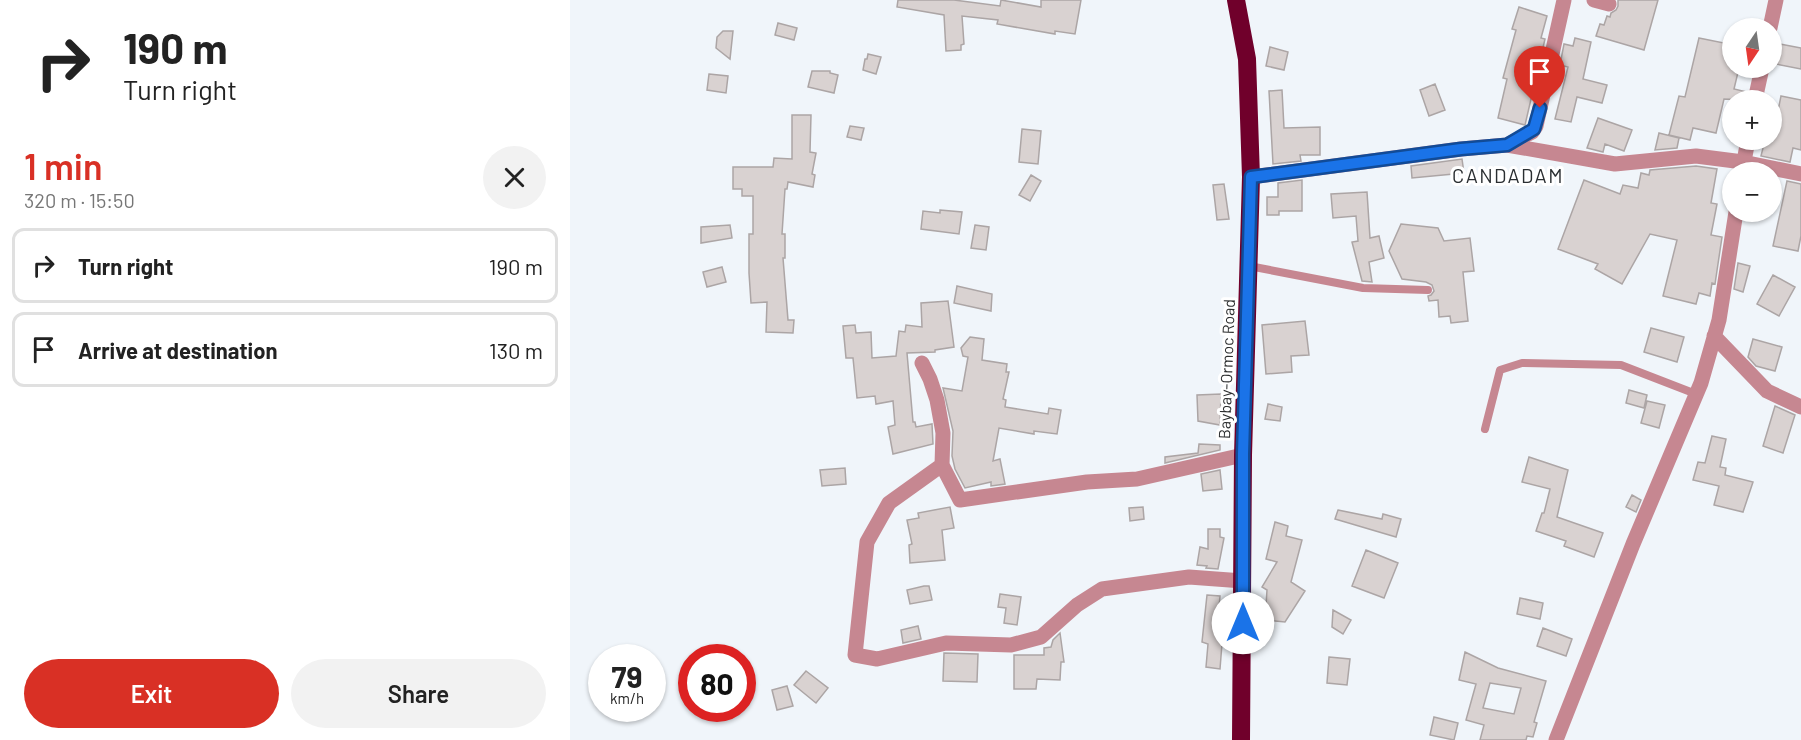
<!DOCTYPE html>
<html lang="en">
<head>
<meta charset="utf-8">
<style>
	body { margin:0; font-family:Barlow,sans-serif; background:#f2f2f2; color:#222; height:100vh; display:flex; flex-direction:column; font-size:22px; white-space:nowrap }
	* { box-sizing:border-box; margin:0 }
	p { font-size:20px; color:#767676 }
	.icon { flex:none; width:33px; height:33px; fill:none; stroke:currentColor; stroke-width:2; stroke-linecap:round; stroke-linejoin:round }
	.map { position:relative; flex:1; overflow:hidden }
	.drawer { display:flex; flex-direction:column; background:#fff; width:570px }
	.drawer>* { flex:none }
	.hud { background:#fff; color:#222; overflow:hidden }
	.needle { width:39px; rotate:193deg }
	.controls { position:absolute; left:1152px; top:18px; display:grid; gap:12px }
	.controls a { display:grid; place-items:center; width:60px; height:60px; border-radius:50%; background:#fff; box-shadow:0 2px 4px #0004; font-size:30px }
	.speed { position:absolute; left:18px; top:644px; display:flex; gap:12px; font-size:30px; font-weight:700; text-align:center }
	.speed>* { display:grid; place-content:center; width:78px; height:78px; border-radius:50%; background:#fff; box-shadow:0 2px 4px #0004; line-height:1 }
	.speed small { font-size:15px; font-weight:400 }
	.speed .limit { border:9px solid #d22; background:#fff; color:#111 }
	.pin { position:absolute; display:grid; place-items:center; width:51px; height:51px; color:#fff; margin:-62px -26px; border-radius:50% 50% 50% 0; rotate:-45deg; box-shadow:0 0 6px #0007 }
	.pin .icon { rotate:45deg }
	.me { position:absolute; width:66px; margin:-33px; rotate:0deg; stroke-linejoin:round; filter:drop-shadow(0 0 4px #0008) }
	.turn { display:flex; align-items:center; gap:21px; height:126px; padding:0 24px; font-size:27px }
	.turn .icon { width:78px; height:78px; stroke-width:2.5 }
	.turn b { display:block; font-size:42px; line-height:51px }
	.round { display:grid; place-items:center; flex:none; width:63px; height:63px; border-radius:32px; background:#f2f2f2 }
	.summary { display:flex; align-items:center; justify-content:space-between; height:102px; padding:0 24px }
	h1 { font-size:36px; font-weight:600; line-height:45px; color:#d93025 }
	.cta { display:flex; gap:12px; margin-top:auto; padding:12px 24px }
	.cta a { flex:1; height:69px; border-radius:36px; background:#d93025; color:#fff; font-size:24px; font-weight:600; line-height:69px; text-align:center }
	.cta a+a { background:#f2f2f2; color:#222 }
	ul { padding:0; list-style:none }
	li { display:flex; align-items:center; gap:18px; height:75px; margin:0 12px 9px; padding:0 12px; border:3px solid #e0e0e0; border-radius:12px }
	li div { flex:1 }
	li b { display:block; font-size:22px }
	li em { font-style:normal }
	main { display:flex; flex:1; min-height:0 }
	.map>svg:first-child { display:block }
	.building { fill:#d9d2d1; stroke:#aca5a5; stroke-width:1.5; fill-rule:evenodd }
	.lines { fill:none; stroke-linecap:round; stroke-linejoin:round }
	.lane { stroke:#c68791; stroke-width:8 }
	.street { stroke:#c68791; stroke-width:15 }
	.highway { stroke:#70002b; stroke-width:18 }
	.route-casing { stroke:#114b97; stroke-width:15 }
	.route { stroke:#1a73e8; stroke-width:10 }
	.labels { text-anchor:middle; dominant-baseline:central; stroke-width:6; stroke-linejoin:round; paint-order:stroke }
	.street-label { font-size:16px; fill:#2b2d2e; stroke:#fff }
	.quarter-label { font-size:20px; letter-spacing:1.5px; fill:#2a2e31; stroke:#fff }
</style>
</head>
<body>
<main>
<section class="drawer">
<div class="hud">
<div class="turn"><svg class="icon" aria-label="right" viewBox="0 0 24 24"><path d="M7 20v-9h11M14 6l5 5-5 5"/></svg><div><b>190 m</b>Turn right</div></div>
</div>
<div class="summary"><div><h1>1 min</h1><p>320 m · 15:50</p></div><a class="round"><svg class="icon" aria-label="close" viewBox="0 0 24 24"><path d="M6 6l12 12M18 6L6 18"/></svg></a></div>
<ul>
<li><svg class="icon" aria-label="right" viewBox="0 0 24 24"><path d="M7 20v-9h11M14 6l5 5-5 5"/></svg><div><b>Turn right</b></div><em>190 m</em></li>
<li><svg class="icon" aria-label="arrive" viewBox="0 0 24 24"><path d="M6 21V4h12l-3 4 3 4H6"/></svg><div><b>Arrive at destination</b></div><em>130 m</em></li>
</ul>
<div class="cta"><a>Exit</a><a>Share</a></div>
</section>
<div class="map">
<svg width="1231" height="740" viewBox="0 0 1231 740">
	<rect width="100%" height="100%" fill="#f0f5fa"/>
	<!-- building -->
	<path class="building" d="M 328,0 L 384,0 L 430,6 L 431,0 L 471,7 L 471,0 L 511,0 L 505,34 L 485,31 L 485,34 L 427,24 L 428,20 L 392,16 L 394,44 L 391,45 L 391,50 L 376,51 L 374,15 L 327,7 Z
		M 1048,0 L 1088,0 L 1074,50 L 1026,36 L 1030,24 L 1034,25 L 1037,16 L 1040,17 L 1041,13 L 1046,10 L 1048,6 Z
		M 949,7 L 977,16 L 971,38 L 975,39 L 955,125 L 928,118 L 937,79 L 933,78 L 946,30 L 942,29 Z
		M 208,23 L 227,28 L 224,40 L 205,35 Z
		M 153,31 L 163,31 L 160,59 L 146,48 L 147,37 Z
		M 1005,38 L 1021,42 L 1013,79 L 1037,85 L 1032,103 L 1007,97 L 1001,122 L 985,119 L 998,67 L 990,65 L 994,44 L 1003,46 Z
		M 1129,38 L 1159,44 L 1157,53 L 1162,54 L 1162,68 L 1169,68 L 1164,89 L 1177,92 L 1176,100 L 1154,99 L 1146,133 L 1123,128 L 1120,140 L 1099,135 L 1109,96 L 1115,97 Z
		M 1210,44 L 1231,48 L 1231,69 L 1206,64 Z
		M 700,47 L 718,52 L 714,70 L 696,66 Z
		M 298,54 L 311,57 L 306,74 L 293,70 L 295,59 L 297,59 Z
		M 242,71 L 260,71 L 260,73 L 268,75 L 264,93 L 238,87 Z
		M 139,74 L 158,76 L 156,93 L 137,90 Z
		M 865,84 L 875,110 L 859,116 L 850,90 Z
		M 712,90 L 714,128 L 750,127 L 750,155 L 730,155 L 731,161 L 703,164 L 699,91 Z
		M 1211,96 L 1231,100 L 1231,150 L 1223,148 L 1220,162 L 1191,156 L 1195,140 L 1202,140 Z
		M 222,115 L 241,115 L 240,152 L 246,153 L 242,174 L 245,175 L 243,187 L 218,182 L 217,189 L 215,189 L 212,234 L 215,234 L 215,258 L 213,258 L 218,320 L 224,320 L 223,333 L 196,332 L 197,302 L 181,303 L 179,273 L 179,234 L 183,234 L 183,196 L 172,196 L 172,189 L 163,189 L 163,167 L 203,167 L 204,158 L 222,159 Z
		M 1028,118 L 1062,130 L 1054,151 L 1035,144 L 1033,152 L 1017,148 Z
		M 280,126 L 294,128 L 291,140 L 277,137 Z
		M 452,129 L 471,131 L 468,164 L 449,162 Z
		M 1089,133 L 1109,138 L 1107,148 L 1085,150 Z
		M 892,159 L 894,173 L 842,178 L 841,166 Z
		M 1126,166 L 1147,169 L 1141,203 L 1147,204 L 1141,235 L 1152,237 L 1145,284 L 1142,283 L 1140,296 L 1129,293 L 1126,304 L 1093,296 L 1107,240 L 1080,234 L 1052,284 L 1025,269 L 1028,264 L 988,249 L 1014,180 L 1050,194 L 1053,185 L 1068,188 L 1071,173 L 1079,175 L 1080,170 Z
		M 461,175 L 471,181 L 460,201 L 449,195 Z
		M 732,180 L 732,211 L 709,211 L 709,215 L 697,215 L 697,197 L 708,197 L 708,183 Z
		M 1217,181 L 1231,184 L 1231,236 L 1228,251 L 1203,246 Z
		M 654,184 L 659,219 L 647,220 L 643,185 Z
		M 797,192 L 800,238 L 809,236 L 814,258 L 799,262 L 802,282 L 792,281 L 782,242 L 788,241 L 786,216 L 763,218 L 761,194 Z
		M 370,210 L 392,212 L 389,234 L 351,229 L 353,211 L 370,213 Z
		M 831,224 L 868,228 L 874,241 L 900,238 L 904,271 L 893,272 L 898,321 L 881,323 L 880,316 L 869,317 L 868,300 L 859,301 L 858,296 L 861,295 L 864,291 L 862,285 L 856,282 L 832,279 L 819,251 Z
		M 160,225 L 162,238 L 131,243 L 131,227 Z
		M 405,225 L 419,227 L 416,250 L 401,248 Z
		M 1168,263 L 1180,266 L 1173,292 L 1164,289 Z
		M 152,267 L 156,282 L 137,287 L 133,272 Z
		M 1203,275 L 1225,287 L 1209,316 L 1187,304 Z
		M 387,286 L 422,294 L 421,311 L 384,303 Z
		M 378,301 L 384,347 L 365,350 L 365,352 L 337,353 L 343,422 L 345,422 L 346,427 L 362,424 L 363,444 L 323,454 L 318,427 L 325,425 L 323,401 L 306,404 L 305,396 L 287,398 L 283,358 L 276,358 L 273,326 L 285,325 L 286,333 L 301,332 L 302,358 L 326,356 L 329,331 L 335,332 L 336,325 L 352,327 L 351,303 Z
		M 735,321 L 739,355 L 721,356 L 722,372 L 696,374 L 692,325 Z
		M 1081,328 L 1114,337 L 1107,362 L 1074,352 Z
		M 400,337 L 414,339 L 412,360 L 437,364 L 436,372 L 439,372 L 433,399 L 436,400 L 435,407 L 478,414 L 479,408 L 491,410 L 487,434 L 464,431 L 464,434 L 429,428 L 423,461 L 430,459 L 435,484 L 421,486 L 421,482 L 395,488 L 385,469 L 382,456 L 383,431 L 373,388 L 392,391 L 398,357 L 393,356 L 391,348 Z
		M 1183,339 L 1212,347 L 1205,371 L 1186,366 L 1178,357 Z
		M 1059,390 L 1077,395 L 1074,408 L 1056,403 Z
		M 651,394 L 650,425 L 628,421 L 627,395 Z
		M 1077,401 L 1095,405 L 1089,428 L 1071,423 Z
		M 698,404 L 712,407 L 710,421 L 695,419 Z
		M 1205,406 L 1225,415 L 1213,453 L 1193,446 Z
		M 1142,436 L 1156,439 L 1150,467 L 1156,468 L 1155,475 L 1183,482 L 1173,512 L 1144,505 L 1149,486 L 1123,480 L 1128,462 L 1135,463 Z
		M 629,444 L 650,445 L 650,450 L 595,463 L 595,457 L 628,453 Z
		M 959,457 L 998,470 L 987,517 L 1033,533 L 1024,557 L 994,546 L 996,541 L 966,531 L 972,513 L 974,513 L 980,489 L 952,482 Z
		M 275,468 L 276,484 L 252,486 L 250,470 Z
		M 650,470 L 652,489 L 633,491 L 631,474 Z
		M 1062,495 L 1071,500 L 1066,512 L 1056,507 Z
		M 380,507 L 384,528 L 372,530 L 375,560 L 340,563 L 339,545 L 342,544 L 337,520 L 349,518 L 348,513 Z
		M 573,507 L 574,519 L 560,521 L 559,508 Z
		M 768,510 L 812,519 L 813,514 L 831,519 L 826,537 L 765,519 Z
		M 705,522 L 718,526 L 716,536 L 732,540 L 721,582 L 735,591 L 715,622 L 695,620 L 697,590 L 692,587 L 707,562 L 696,559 Z
		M 638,529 L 650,529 L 650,537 L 654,538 L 648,569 L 636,568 L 637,566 L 627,565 L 630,547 L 638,549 Z
		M 796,550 L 828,563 L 814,598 L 782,586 Z
		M 354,586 L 359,586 L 362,600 L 340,604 L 337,590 Z
		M 430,594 L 451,597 L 447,625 L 434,623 L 436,608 L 428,607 Z
		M 637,595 L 650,596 L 647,631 L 653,631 L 650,669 L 636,667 L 638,644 L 632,642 Z
		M 950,598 L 973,603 L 970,619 L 947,614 Z
		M 763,610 L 781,620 L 773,634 L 762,627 Z
		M 348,626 L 351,639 L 333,643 L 331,630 Z
		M 973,628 L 1002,639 L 996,656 L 967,646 Z
		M 490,633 L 494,662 L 491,662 L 490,680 L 467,679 L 466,689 L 444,689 L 444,655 L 474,655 L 474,648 L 481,647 L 483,640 Z
		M 895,652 L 928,668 L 976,681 L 964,722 L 967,723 L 963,737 L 957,736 L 956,740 L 910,740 L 914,725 L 896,720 L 906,684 L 889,680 ZM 920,683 L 951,688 L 944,714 L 913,708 Z
		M 374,653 L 408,654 L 407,682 L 373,681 Z
		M 759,657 L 780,659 L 777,685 L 757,683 Z
		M 236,671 L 258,688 L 246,703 L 224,685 Z
		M 217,686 L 223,706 L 207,710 L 202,690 Z
		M 864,717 L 888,723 L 884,740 L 860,735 Z"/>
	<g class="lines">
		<!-- lane -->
		<path class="lane" d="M 679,266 L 793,288 L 858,290
			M 915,429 L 930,370 L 952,363 L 1051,365 L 1126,394"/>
		<!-- street -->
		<path class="street" d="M 1024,0 L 1039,4
			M 1200,28 L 1206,0
			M 1185,100 L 1192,68
			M 937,145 L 962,132 L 966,126 L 994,0
			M 1172,172 L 1178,140
			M 681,177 L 891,149 L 937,145 L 1045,164 L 1126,156 L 1173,162 L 1231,174
			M 1144,336 L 1197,391 L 1231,407
			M 352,363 L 360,379 L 367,400 L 373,433 L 372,465 L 390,500 L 517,482 L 567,479 L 673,455
			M 372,465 L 319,503 L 297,542 L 285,655 L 307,659 L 376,643 L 441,645 L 471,637 L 507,605 L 532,589 L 619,577 L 673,581
			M 986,740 L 1063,544 L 1131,383 L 1149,320 L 1166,212"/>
		<!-- highway -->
		<path class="highway" d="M 666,0 L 677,59 L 681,177 L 673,455 L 671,740"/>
	</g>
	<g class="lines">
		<defs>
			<path id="route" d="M 673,623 L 673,454 L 681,177 L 891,149 L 937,145 L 964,129 L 970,108"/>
		</defs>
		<!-- route casing -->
		<use href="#route" class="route-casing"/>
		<!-- route -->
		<use href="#route" class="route"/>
	</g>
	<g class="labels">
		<!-- street labels -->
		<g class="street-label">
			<text transform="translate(656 369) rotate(-88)">Baybay-Ormoc Road</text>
		</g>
		<!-- quarter labels -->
		<g class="quarter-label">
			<text x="938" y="175">CANDADAM</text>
		</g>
	</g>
</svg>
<div class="controls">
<a><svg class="needle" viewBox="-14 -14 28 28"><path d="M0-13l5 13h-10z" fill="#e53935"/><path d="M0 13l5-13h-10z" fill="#767676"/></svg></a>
<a>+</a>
<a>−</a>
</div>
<div class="speed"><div>79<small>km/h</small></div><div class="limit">80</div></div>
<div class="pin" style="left:970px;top:108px;background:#d93025"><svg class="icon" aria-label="arrive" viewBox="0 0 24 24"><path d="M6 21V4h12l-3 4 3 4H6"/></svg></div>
<svg class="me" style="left:673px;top:623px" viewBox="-20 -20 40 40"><circle r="19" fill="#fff"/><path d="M0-13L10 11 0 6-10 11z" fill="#1a73e8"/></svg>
</div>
</main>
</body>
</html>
